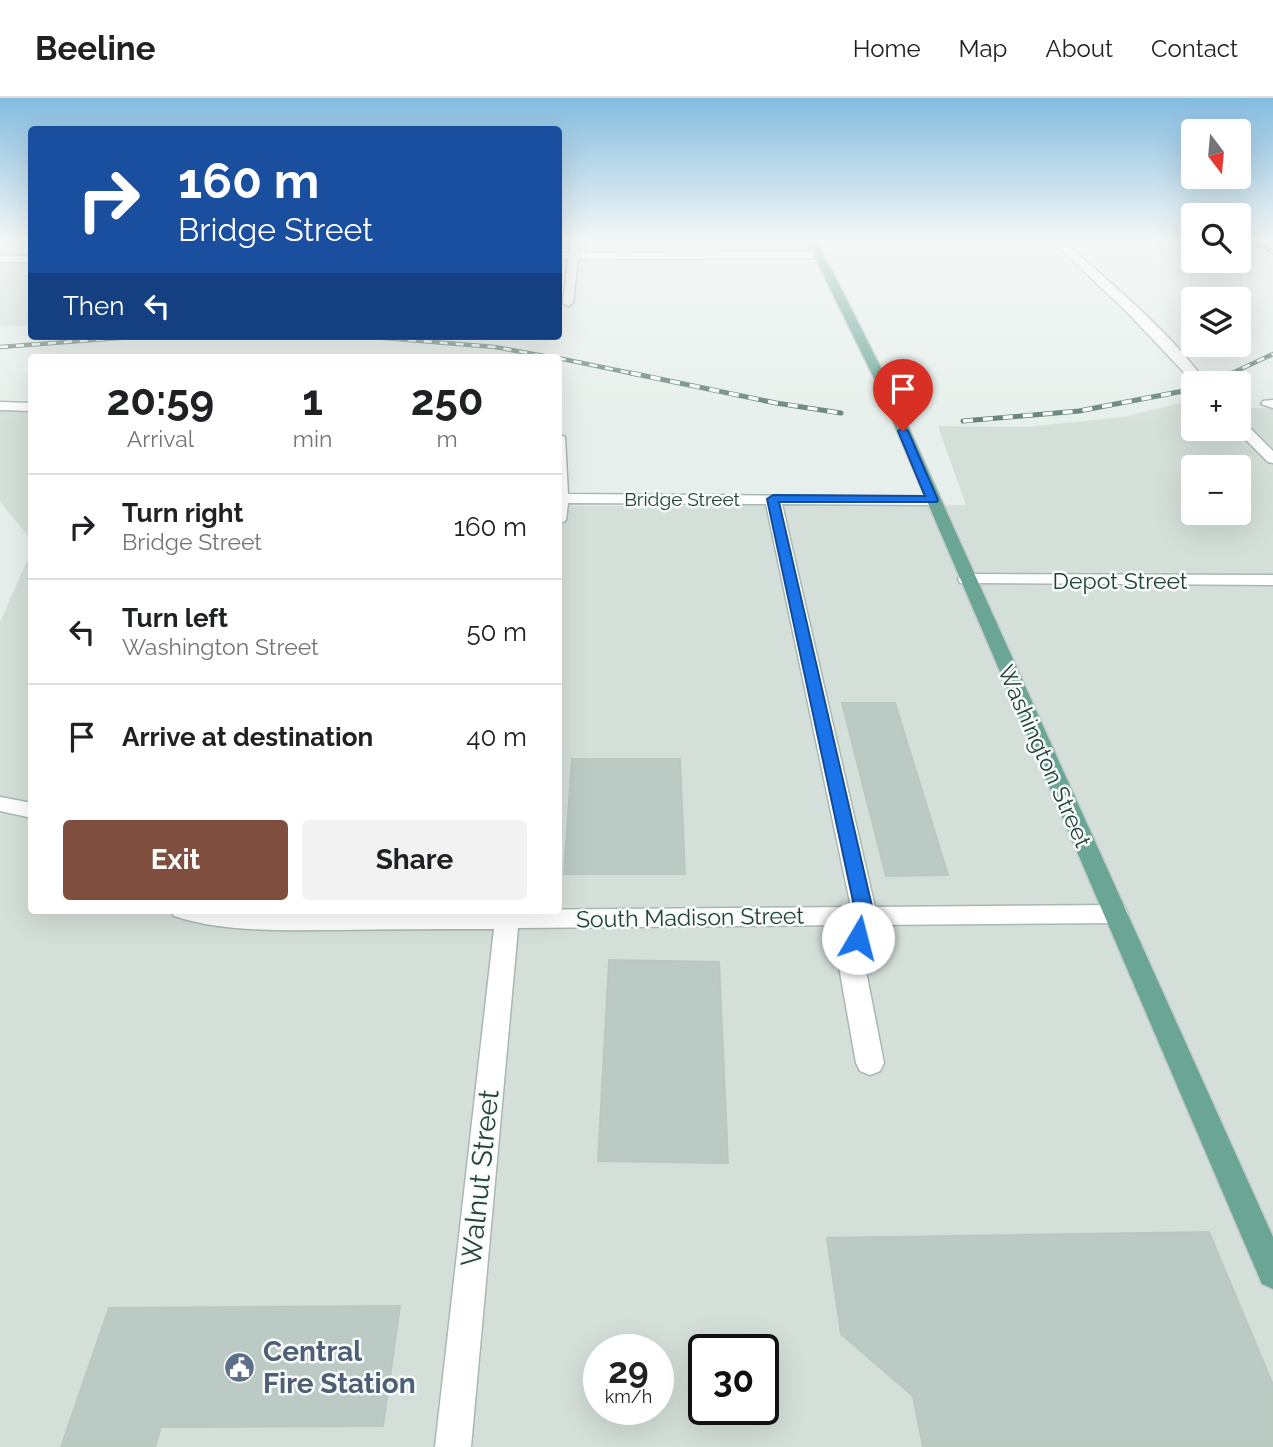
<!DOCTYPE html>
<html lang="en">
<head>
<meta charset="utf-8">
<style>
	body { margin:0; font-family:Raleway,sans-serif; background:#f2f2f2; color:#202124; height:100vh; display:flex; flex-direction:column; font-size:26px; white-space:nowrap }
	* { box-sizing:border-box; margin:0 }
	p { font-size:23px; color:#757577 }
	.icon { flex:none; width:38px; height:38px; fill:none; stroke:currentColor; stroke-width:2; stroke-linecap:round; stroke-linejoin:round }
	.map { position:relative; flex:1; overflow:hidden }
	.details { position:absolute; left:28px; top:256px; width:534px; height:560px; display:flex; flex-direction:column; background:#fff; border-radius:7px; box-shadow:0 7px 28px #0002 }
	.details>* { flex:none }
	.hud { position:absolute; left:28px; top:28px; width:534px; height:214px; border-radius:7px; box-shadow:0 7px 28px #0002; background:#1a4fa0; color:#fff; overflow:hidden }
	.needle { width:46px; rotate:164deg }
	.buttons { position:absolute; left:1181px; top:21px; display:grid; gap:14px }
	.buttons a { display:grid; place-items:center; width:70px; height:70px; border-radius:7px; background:#fff; box-shadow:0 7px 28px #0002; font-size:35px }
	.speed { position:absolute; left:583px; top:1236px; display:flex; gap:14px; font-size:35px; font-weight:700; text-align:center }
	.speed>* { display:grid; place-content:center; width:91px; height:91px; border-radius:50%; background:#fff; box-shadow:0 7px 28px #0002; line-height:1 }
	.speed small { font-size:18px; font-weight:400 }
	.speed .limit { border:4px solid #111; border-radius:10px; background:#fff; color:#111 }
	.pin { position:absolute; display:grid; place-items:center; width:60px; height:60px; color:#fff; margin:-72px -30px; border-radius:50% 50% 50% 0; rotate:-45deg; box-shadow:0 0 7px #0007 }
	.pin .icon { rotate:45deg }
	.me { position:absolute; width:77px; margin:-38px; rotate:8deg; stroke-linejoin:round; filter:drop-shadow(0 0 5px #0008) }
	.turn { display:flex; align-items:center; gap:24px; height:147px; padding:0 35px; font-size:32px }
	.turn .icon { width:91px; height:91px; stroke-width:2.5 }
	.turn b { display:block; font-size:49px; line-height:60px }
	.then { display:flex; align-items:center; height:66px; padding:0 35px; background:#0003; gap:14px; font-size:26px }
	.eta { display:flex; justify-content:space-evenly; align-items:center; height:119px; text-align:center }
	.eta b { font-size:42px; font-weight:700; line-height:49px }
	.primary-button { display:flex; gap:14px; margin-top:auto; padding:14px 35px }
	.primary-button a { flex:1; height:80px; border-radius:7px; background:#7f4e3f; color:#fff; font-size:28px; font-weight:700; line-height:80px; text-align:center }
	.primary-button a+a { background:#f2f2f2; color:#202124 }
	ul { padding:0; list-style:none }
	li { display:flex; align-items:center; gap:21px; height:105px; padding:0 35px; border-top:2px solid #e0e0e0 }
	li div { flex:1 }
	li b { display:block; font-size:26px }
	li em { font-style:normal }
	header { display:flex; align-items:center; gap:42px; box-sizing:border-box; height:98px; padding:0 35px; background:#fff; border-bottom:2px solid #e0e0e0 }
	header strong { font-size:33px }
	nav { display:flex; gap:38px; margin-inline-start:auto; font-size:24px }
	.map>svg:first-child { display:block }
	.built { fill:#d4dfda; fill-rule:evenodd }
	.building { fill:#bbcac4; stroke:#b8c9c2; stroke-width:2 }
	.lines { fill:none; stroke-linecap:round; stroke-linejoin:round }
	.minor-casing { stroke:#a8b8b2; stroke-width:3 }
	.major-casing { stroke:#c2cac8; stroke-width:3 }
	.minor { fill:#fff; fill-rule:evenodd }
	.major { fill:#6aa596; fill-rule:evenodd }
	.rail-far1-casing { stroke:#5f7d75; stroke-width:4.5 }
	.rail-casing { stroke:#5f7d75; stroke-width:5 }
	.rail-far1 { stroke:#f7fbf9; stroke-width:2.5; stroke-dasharray:8; stroke-linecap:butt }
	.rail { stroke:#f7fbf9; stroke-width:3.5; stroke-dasharray:10; stroke-linecap:butt }
	.route { fill:#1a73e8; stroke:#114b97; stroke-width:2 }
	.labels { text-anchor:middle; dominant-baseline:central; stroke-width:5; stroke-linejoin:round; paint-order:stroke }
	.far-street-label { font-size:19px; fill:#24423a; stroke:#f7fbf9 }
	.street-label { font-size:23px; fill:#24423a; stroke:#f7fbf9 }
	.near-street-label { font-size:28px; fill:#24423a; stroke:#f7fbf9 }
	.near-service-label { font-size:28px; font-weight:bold; fill:#4e5e75; stroke:#f7fbf9; text-anchor:start }
</style>
</head>
<body>
<header>
<strong>Beeline</strong>
<nav><a>Home</a><a>Map</a><a>About</a><a>Contact</a></nav>
</header>
<div class="map">
<svg width="1273" height="1349" viewBox="0 0 1273 1349">
	<rect width="100%" height="100%" fill="#e6efeb"/>
	<!-- built -->
	<path class="built" d="M 0,166 L 31,166 L 31,227 L 0,229 Z
		M 1193,302 L 1194,331 L 1239,331 L 1239,310 L 1273,310 L 1273,1349 L 0,1349 L 0,524 L 31,454 L 32,812 L 558,812 L 558,408 L 966,407 L 938,328 L 1027,329 L 1123,319 ZM 1194,369 L 1239,369 L 1239,415 L 1194,415 ZM 598,1251 L 658,1251 L 658,1311 L 598,1311 ZM 704,1251 L 763,1251 L 763,1311 L 704,1311 Z
		M 0,312 L 31,312 L 31,441 L 0,404 Z"/>
	<!-- building -->
	<path class="building" d="M 842,605 L 895,605 L 948,777 L 886,778 Z
		M 572,661 L 680,661 L 685,776 L 564,776 Z
		M 609,862 L 719,864 L 728,1065 L 598,1063 Z
		M 1209,1134 L 1273,1287 L 1273,1349 L 923,1349 L 913,1298 L 841,1236 L 827,1140 Z
		M 400,1208 L 383,1328 L 161,1329 L 155,1349 L 61,1349 L 109,1210 Z"/>
	<g class="lines">
		<defs>
			<path id="minor" d="M 570,143 L 580,143 L 579,155 L 818,154 L 823,157 L 818,160 L 578,161 L 573,205 L 568,208 L 563,205 L 568,161 L 558,161 L 558,155 L 569,155 Z
				M 1052,143 L 1063,143 C 1107,182 1174,237 1206,285 L 1194,285 L 1127,214 Z
				M 0,158 L 32,158 L 32,164 L 0,164 Z
				M 1273,302 L 1273,310 L 1261,306 L 1263,303 Z
				M 0,304 L 32,305 L 32,313 L 0,312 Z
				M 1239,323 L 1244,324 L 1273,353 L 1273,365 L 1268,364 L 1235,331 L 1239,331 Z
				M 558,335 L 565,339 L 568,396 L 938,399 L 941,402 L 933,407 L 782,406 L 875,809 L 1116,807 L 1125,809 L 1128,816 L 1125,823 L 1116,825 L 874,827 L 864,863 L 884,965 L 880,973 L 870,977 L 860,973 L 856,965 L 838,863 L 850,827 L 518,830 L 471,1349 L 435,1349 L 494,831 C 442,831 390,831 339,832 C 285,832 225,835 174,818 L 170,812 L 285,814 L 851,809 L 766,406 L 568,405 L 566,422 L 558,427 Z
				M 966,476 L 1273,477 L 1273,487 L 960,485 L 958,481 Z
				M 0,699 L 32,705 L 32,720 L 0,713 Z"/>
			<path id="major" d="M 807,143 L 817,143 L 889,286 L 1273,1139 L 1273,1191 L 1262,1186 L 877,286 Z"/>
		</defs>
		<!-- minor casing -->
		<use href="#minor" class="minor-casing"/>
		<!-- major casing -->
		<use href="#major" class="major-casing"/>
		<!-- minor -->
		<use href="#minor" class="minor"/>
		<!-- major -->
		<use href="#major" class="major"/>
		<defs>
			<path id="rail-far1" d="M 1258,143 L 1273,155
				M 360,238 L 495,249 L 550,259
				M 0,249 L 146,238
				M 558,260 L 640,277
				M 1228,277 L 1273,256"/>
			<path id="rail" d="M 631,275 L 776,305 L 841,315
				M 1211,285 L 1232,275
				M 963,323 L 1079,313 L 1194,291"/>
		</defs>
		<!-- rail-far1 casing -->
		<use href="#rail-far1" class="rail-far1-casing"/>
		<!-- rail casing -->
		<use href="#rail" class="rail-casing"/>
		<!-- rail-far1 -->
		<use href="#rail-far1" class="rail-far1"/>
		<!-- rail -->
		<use href="#rail" class="rail"/>
	</g>
	<!-- sky -->
	<linearGradient id="sky" x2="0" y2="1"><stop stop-color="#84bce0"/><stop offset="0.43" stop-color="#f4f8f6"/><stop offset="1" stop-color="#f4f8f6" stop-opacity="0"/></linearGradient>
	<rect width="1273" height="332" fill="url(#sky)"/>
	<!-- route -->
	<path class="route" d="M 903,330 L 908,333 L 938,402 L 937,404 L 779,404 L 874,817 L 865,845 L 858,847 L 851,845 L 849,840 L 856,817 L 767,401 L 773,397 L 925,398 L 898,333 Z"/>
	<!-- icons -->
	<defs>
		<symbol id="civic-disc" viewBox="-11 -11 22 22"><circle r="9.5" fill="#5c6f8a" stroke="#f7fbf9"/><path d="M-.6-6.5H3V-4.5H.6V-3L4-1V1h2V6H-6V1h2V-1L-.6-3ZM-1.2 2.5V6h2.4V2.5Z" fill="#fff"/></symbol>
	</defs>
	<g fill-rule="evenodd">
		<use href="#civic-disc" x="222" y="1252" width="35" height="35"/>
	</g>
	<g class="labels">
		<!-- far-street labels -->
		<g class="far-street-label">
			<text x="682" y="401">Bridge Street</text>
		</g>
		<!-- street labels -->
		<g class="street-label">
			<text x="1120" y="482">Depot Street</text>
			<text transform="translate(1045 658) rotate(66)">Washington Street</text>
			<text transform="translate(690 819) rotate(-1)">South Madison Street</text>
		</g>
		<!-- near-street labels -->
		<g class="near-street-label">
			<text transform="translate(480 1080) rotate(-84)">Walnut Street</text>
		</g>
		<!-- near-service labels -->
		<g class="near-service-label">
			<text x="263" y="1253">Central<tspan x="263" dy="32">Fire Station</tspan></text>
		</g>
	</g>
</svg>
<div class="buttons">
<a><svg class="needle" viewBox="-14 -14 28 28"><path d="M0-13l5 13h-10z" fill="#e53935"/><path d="M0 13l5-13h-10z" fill="#757577"/></svg></a>
<a><svg class="icon" aria-label="search" viewBox="0 0 24 24"><circle cx="10" cy="10" r="6"/><path d="M15 15l6 6"/></svg></a>
<a><svg class="icon" aria-label="layers" viewBox="0 0 24 24"><path d="M12 4l9 5-9 5-9-5zM3 14l9 5 9-5"/></svg></a>
<a>+</a>
<a>−</a>
</div>
<div class="speed"><div>29<small>km/h</small></div><div class="limit">30</div></div>
<div class="pin" style="left:903px;top:333px;background:#d93025"><svg class="icon" aria-label="arrive" viewBox="0 0 24 24"><path d="M6 21V4h12l-3 4 3 4H6"/></svg></div>
<svg class="me" style="left:858px;top:840px" viewBox="-20 -20 40 40"><circle r="19" fill="#fff"/><path d="M0-13L10 11 0 6-10 11z" fill="#1a73e8"/></svg>
<div class="hud">
<div class="turn"><svg class="icon" aria-label="right" viewBox="0 0 24 24"><path d="M7 20v-9h11M14 6l5 5-5 5"/></svg><div><b>160 m</b>Bridge Street</div></div>
<div class="then">Then<svg class="icon" aria-label="left" viewBox="0 0 24 24"><path d="M17 20v-9H6M10 6l-5 5 5 5"/></svg></div>
</div>
<section class="details">
<div class="eta">
<div><b>20:59</b><p>Arrival</p></div>
<div><b>1</b><p>min</p></div>
<div><b>250</b><p>m</p></div>
</div>
<ul>
<li><svg class="icon" aria-label="right" viewBox="0 0 24 24"><path d="M7 20v-9h11M14 6l5 5-5 5"/></svg><div><b>Turn right</b><p>Bridge Street</p></div><em>160 m</em></li>
<li><svg class="icon" aria-label="left" viewBox="0 0 24 24"><path d="M17 20v-9H6M10 6l-5 5 5 5"/></svg><div><b>Turn left</b><p>Washington Street</p></div><em>50 m</em></li>
<li><svg class="icon" aria-label="arrive" viewBox="0 0 24 24"><path d="M6 21V4h12l-3 4 3 4H6"/></svg><div><b>Arrive at destination</b></div><em>40 m</em></li>
</ul>
<div class="primary-button"><a>Exit</a><a>Share</a></div>
</section>
</div>
</body>
</html>
